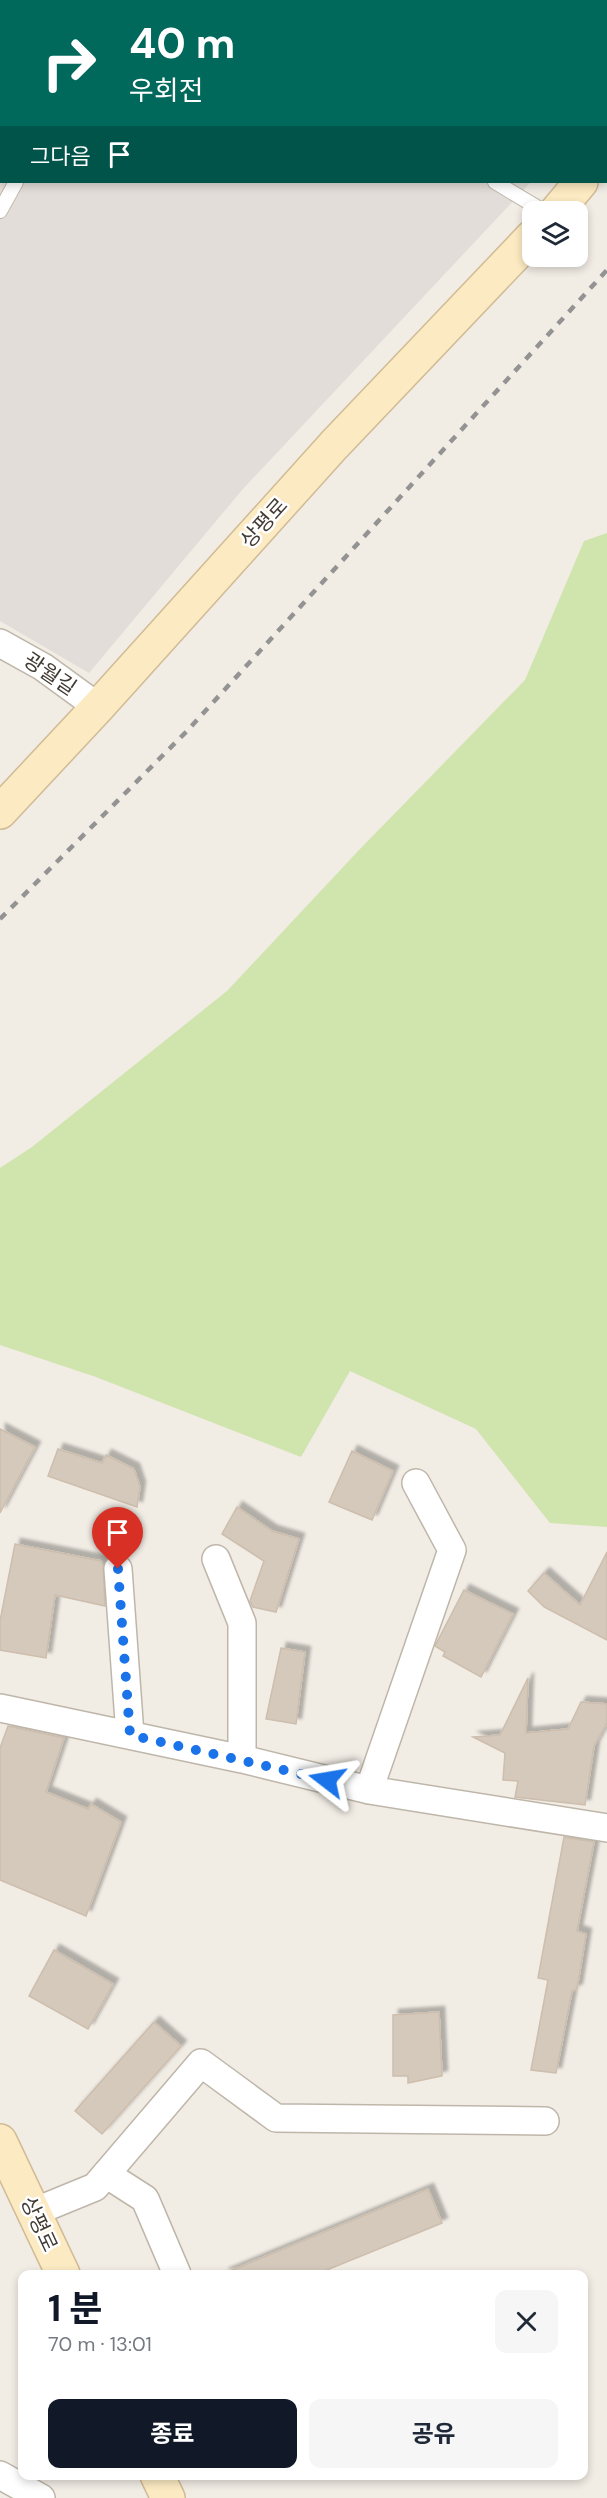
<!DOCTYPE html>
<html lang="ko">
<head>
<meta charset="utf-8">
<style>
	body { margin:0; font-family:"DM Sans","Noto Sans KR",sans-serif; background:#f6f6f7; color:#1f2937; height:100vh; display:flex; flex-direction:column; font-size:22px; white-space:nowrap }
	* { box-sizing:border-box; margin:0 }
	p { font-size:20px; color:#747a83 }
	.icon { flex:none; width:33px; height:33px; fill:none; stroke:currentColor; stroke-width:2; stroke-linecap:round; stroke-linejoin:round }
	.map { position:relative; flex:1; overflow:hidden }
	.drawer { position:absolute; left:18px; top:2270px; width:570px; height:210px; display:flex; flex-direction:column; background:#fff; border-radius:12px; box-shadow:0 3px 9px #0003 }
	.drawer>* { flex:none }
	.banner { position:absolute; left:0px; top:0px; width:608px; height:183px; box-shadow:0 3px 9px #0003; background:#00695c; color:#fff; overflow:hidden }
	.tools { position:absolute; left:522px; top:201px; display:grid; gap:12px }
	.tools a { display:grid; place-items:center; width:66px; height:66px; border-radius:12px; background:#fff; box-shadow:0 3px 9px #0003; font-size:30px }
	.pin { position:absolute; display:grid; place-items:center; width:51px; height:51px; color:#fff; margin:-62px -26px; border-radius:50% 50% 50% 0; rotate:-45deg; box-shadow:0 0 6px #0007 }
	.pin .icon { rotate:45deg }
	.me { position:absolute; width:66px; margin:-33px; rotate:284deg; stroke-linejoin:round; filter:drop-shadow(0 0 4px #0008) }
	.turn { display:flex; align-items:center; gap:21px; height:126px; padding:0 30px; font-size:27px }
	.turn .icon { width:78px; height:78px; stroke-width:2.5 }
	.turn b { display:block; font-size:42px; line-height:51px }
	.then { display:flex; align-items:center; height:57px; padding:0 30px; background:#0003; gap:12px; font-size:22px }
	.round { display:grid; place-items:center; flex:none; width:63px; height:63px; border-radius:12px; background:#f6f6f7 }
	.headline { display:flex; align-items:center; justify-content:space-between; height:102px; padding:0 30px }
	h1 { font-size:36px; font-weight:700; line-height:45px; color:#111827 }
	.cta { display:flex; gap:12px; margin-top:auto; padding:12px 30px }
	.cta a { flex:1; height:69px; border-radius:12px; background:#111827; color:#fff; font-size:24px; font-weight:700; line-height:69px; text-align:center }
	.cta a+a { background:#f6f6f7; color:#1f2937 }
	.map>svg:first-child { display:block }
	.industrial { fill:#e3ddd9 }
	.green { fill:#d0e4ad }
	.building { fill:#d5c9bc; stroke:#cdbead; stroke-width:1.5; filter:url(#shadow) }
	.lines { fill:none; stroke-linecap:round; stroke-linejoin:round }
	.lane-casing { stroke:#bfb6aa; stroke-width:16 }
	.street-casing { stroke:#bfb6aa; stroke-width:30 }
	.secondary-casing { stroke:#d0bb95; stroke-width:36 }
	.lane { stroke:#fff; stroke-width:14 }
	.street { stroke:#fff; stroke-width:27 }
	.secondary { stroke:#fceac2; stroke-width:33 }
	.rail { stroke:#939393; stroke-width:4.5; stroke-dasharray:8 8; stroke-linecap:butt }
	.route { stroke:#1a73e8; stroke-width:10; stroke-dasharray:0 18 }
	.labels { text-anchor:middle; dominant-baseline:central; stroke-width:5; stroke-linejoin:round; paint-order:stroke }
	.street-label { font-size:21px; fill:#433c34; stroke:#fff }
</style>
</head>
<body>
<div class="map">
<svg width="607" height="2498" viewBox="0 0 607 2498">
	<defs>
		<filter id="shadow"><feDropShadow dx="5.5" dy="-5.5" stdDeviation="1.5" flood-color="#0004"/></filter>
	</defs>
	<rect width="100%" height="100%" fill="#f1ece4"/>
	<!-- industrial -->
	<path class="industrial" d="M 0,0 L 607,0 L 606,81 L 606,2 L 2,2 L 2,182 L 531,182 L 242,490 L 89,673 L 0,621 Z"/>
	<!-- green -->
	<path class="green" d="M 607,533 L 607,1527 L 550,1523 L 476,1429 L 350,1371 L 301,1457 L 96,1377 L 0,1345 L 0,1168 L 32,1147 L 227,991 L 360,849 L 525,680 L 584,541 Z"/>
	<!-- building -->
	<path class="building" d="M 0,1429 L 35,1447 L 0,1513 Z
		M 58,1449 L 102,1463 L 106,1455 L 134,1469 L 140,1487 L 137,1507 L 48,1476 Z
		M 352,1451 L 393,1471 L 372,1520 L 329,1502 Z
		M 237,1507 L 272,1531 L 299,1539 L 276,1612 L 253,1607 L 250,1601 L 264,1561 L 222,1534 Z
		M 15,1544 L 101,1561 L 103,1566 L 105,1606 L 55,1595 L 46,1658 L 0,1650 L 0,1621 Z
		M 607,1552 L 607,1640 L 544,1607 L 528,1591 L 544,1573 L 580,1605 Z
		M 464,1590 L 513,1614 L 481,1677 L 443,1656 L 445,1652 L 435,1646 Z
		M 281,1648 L 305,1652 L 296,1724 L 266,1719 Z
		M 528,1678 L 526,1733 L 568,1729 L 581,1702 L 607,1704 L 607,1723 L 594,1746 L 585,1805 L 515,1797 L 518,1781 L 503,1780 L 505,1753 L 473,1737 L 500,1735 Z
		M 8,1726 L 64,1738 L 46,1792 L 88,1809 L 91,1804 L 121,1822 L 86,1916 L 0,1880 L 0,1748 Z
		M 564,1837 L 594,1842 L 577,1931 L 586,1934 L 577,1989 L 572,1991 L 556,2073 L 531,2070 L 548,1980 L 538,1978 Z
		M 54,1950 L 113,1984 L 88,2029 L 29,1996 Z
		M 439,2012 L 442,2076 L 408,2083 L 408,2076 L 393,2076 L 393,2015 Z
		M 154,2022 L 181,2046 L 102,2134 L 75,2111 Z
		M 428,2189 L 442,2223 L 317,2274 L 223,2274 Z"/>
	<g class="lines">
		<defs>
			<path id="lane" d="M 195,0 L 198,2
				M 111,2 L 112,0
				M 495,182 L 545,212
				M 0,211 L 16,182"/>
			<path id="street" d="M 0,643 L 43,667 L 98,707
				M 216,1559 L 242,1623 L 242,1759
				M 118,1569 L 130,1735
				M 0,1708 L 242,1759 L 369,1790 L 607,1828
				M 369,1790 L 452,1550 L 416,1483
				M 106,2174 L 145,2199 L 177,2274
				M 34,2212 L 95,2187 L 201,2063 L 276,2118 L 545,2121
				M 0,2475 L 41,2498"/>
			<path id="secondary" d="M 606,152 L 607,151
				M 556,212 L 581,182
				M 0,812 L 98,707 L 334,445 L 532,237
				M 0,2141 L 63,2274
				M 157,2475 L 168,2498"/>
		</defs>
		<!-- lane casing -->
		<use href="#lane" class="lane-casing"/>
		<!-- street casing -->
		<use href="#street" class="street-casing"/>
		<!-- secondary casing -->
		<use href="#secondary" class="secondary-casing"/>
		<!-- lane -->
		<use href="#lane" class="lane"/>
		<!-- street -->
		<use href="#street" class="street"/>
		<!-- secondary -->
		<use href="#secondary" class="secondary"/>
		<!-- rail -->
		<path class="rail" d="M 0,919 L 187,731 L 607,270"/>
	</g>
	<g class="lines">
		<!-- route -->
		<path class="route" d="M 118,1569 L 130,1735 L 327,1780"/>
	</g>
	<g class="labels">
		<!-- street labels -->
		<g class="street-label">
			<text transform="translate(264 523) rotate(-48)">상평로</text>
			<text transform="translate(50 674) rotate(34)">광월길</text>
			<text transform="translate(39 2224) rotate(65)">상평로</text>
		</g>
	</g>
</svg>
<div class="tools">
<a><svg class="icon" aria-label="layers" viewBox="0 0 24 24"><path d="M12 4l9 5-9 5-9-5zM3 14l9 5 9-5"/></svg></a>
</div>
<div class="pin" style="left:118px;top:1569px;background:#d93025"><svg class="icon" aria-label="arrive" viewBox="0 0 24 24"><path d="M6 21V4h12l-3 4 3 4H6"/></svg></div>
<svg class="me" style="left:327px;top:1780px" viewBox="-20 -20 40 40"><path d="M0-17L14 15 0 8-14 15z" fill="#1a73e8" stroke="#fff" stroke-width="4"/></svg>
<div class="banner">
<div class="turn"><svg class="icon" aria-label="right" viewBox="0 0 24 24"><path d="M7 20v-9h11M14 6l5 5-5 5"/></svg><div><b>40 m</b>우회전</div></div>
<div class="then">그다음<svg class="icon" aria-label="arrive" viewBox="0 0 24 24"><path d="M6 21V4h12l-3 4 3 4H6"/></svg></div>
</div>
<section class="drawer">
<div class="headline"><div><h1>1 분</h1><p>70 m · 13:01</p></div><a class="round"><svg class="icon" aria-label="close" viewBox="0 0 24 24"><path d="M6 6l12 12M18 6L6 18"/></svg></a></div>
<div class="cta"><a>종료</a><a>공유</a></div>
</section>
</div>
</body>
</html>
